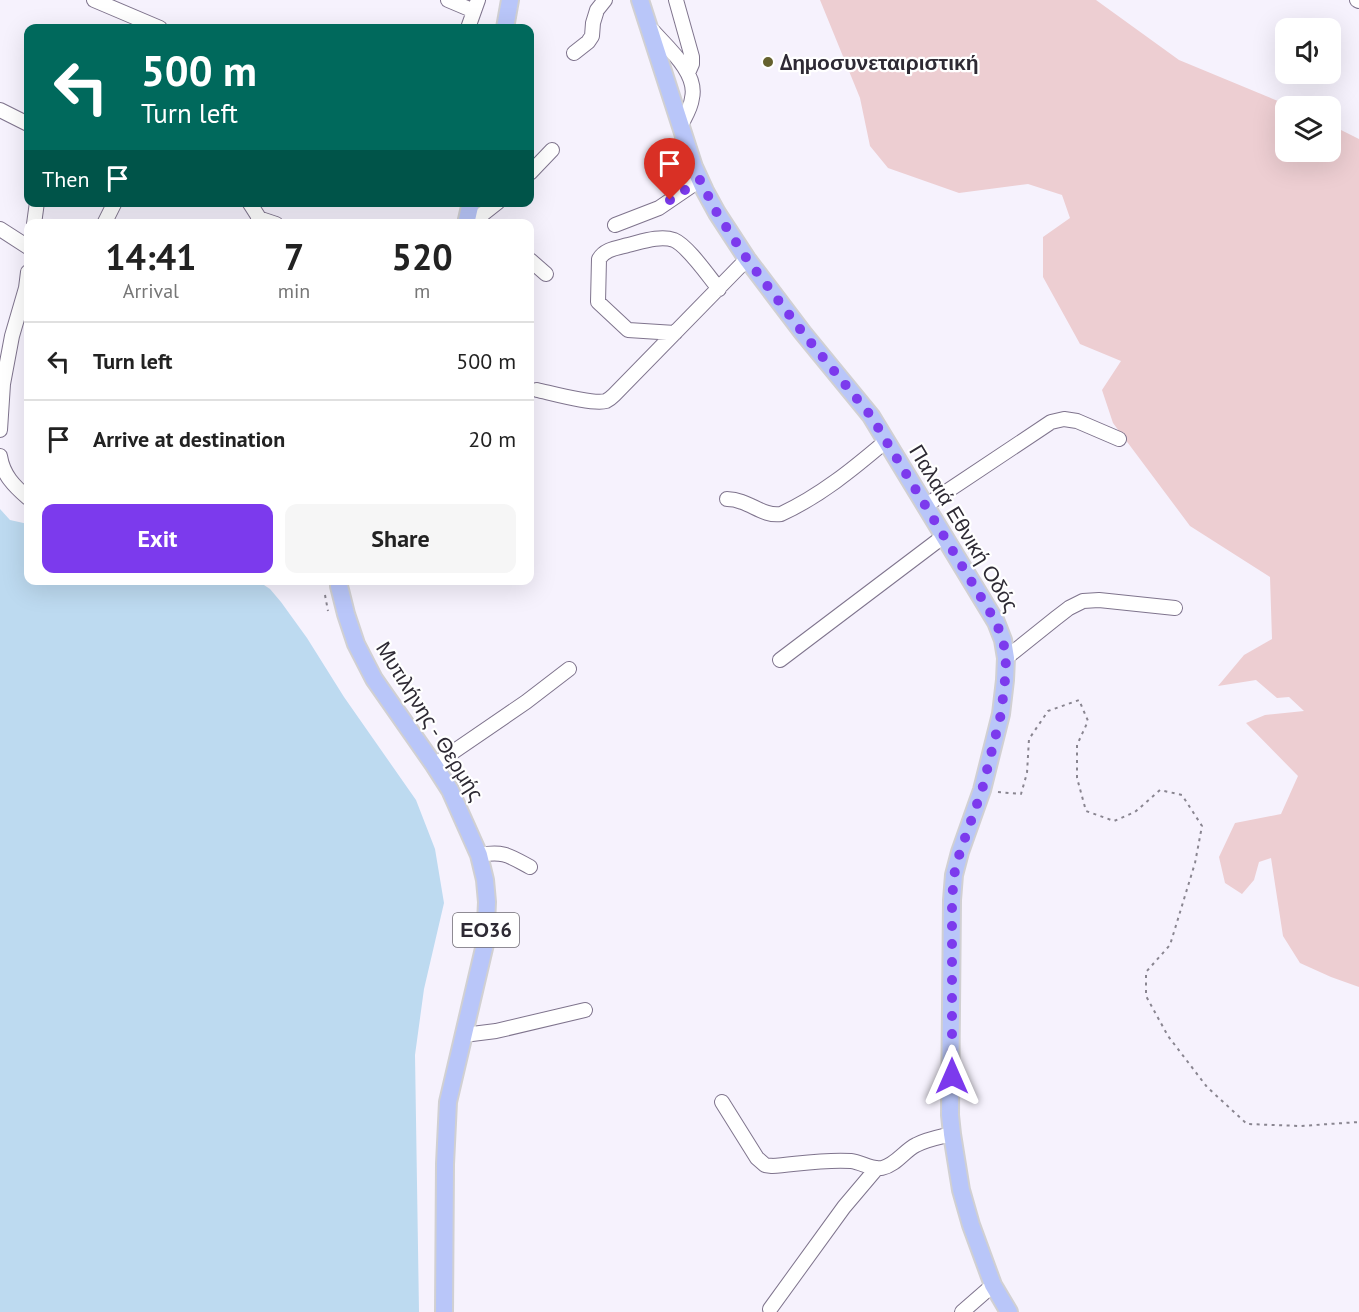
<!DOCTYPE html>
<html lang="en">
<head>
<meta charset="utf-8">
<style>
	body { margin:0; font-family:"PT Sans",sans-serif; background:#f6f6f6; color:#222; height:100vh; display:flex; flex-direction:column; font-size:22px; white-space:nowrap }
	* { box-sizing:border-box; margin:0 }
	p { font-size:20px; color:#767676 }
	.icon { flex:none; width:33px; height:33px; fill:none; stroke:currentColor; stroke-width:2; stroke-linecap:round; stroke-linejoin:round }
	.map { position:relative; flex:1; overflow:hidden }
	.sheet { position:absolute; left:24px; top:219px; width:510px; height:366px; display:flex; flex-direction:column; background:#fff; border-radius:12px; box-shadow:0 6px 24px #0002 }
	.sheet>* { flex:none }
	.banner { position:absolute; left:24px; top:24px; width:510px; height:183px; border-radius:12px; box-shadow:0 6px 24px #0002; background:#00695c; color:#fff; overflow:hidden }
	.fabs { position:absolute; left:1275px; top:18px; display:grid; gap:12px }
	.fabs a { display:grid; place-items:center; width:66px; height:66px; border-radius:12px; background:#fff; box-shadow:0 6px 24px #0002; font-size:30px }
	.pin { position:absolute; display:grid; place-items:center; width:51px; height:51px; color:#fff; margin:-62px -26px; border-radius:50% 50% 50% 0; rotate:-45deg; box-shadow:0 0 6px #0007 }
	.pin .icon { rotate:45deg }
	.me { position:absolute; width:66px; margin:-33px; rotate:0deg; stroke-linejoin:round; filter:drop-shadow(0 0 4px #0008) }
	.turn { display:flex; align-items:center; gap:21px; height:126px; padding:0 18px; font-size:27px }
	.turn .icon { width:78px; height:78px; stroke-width:2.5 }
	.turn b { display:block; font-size:42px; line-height:51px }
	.then { display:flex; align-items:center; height:57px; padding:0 18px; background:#0003; gap:12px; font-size:22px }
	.eta { display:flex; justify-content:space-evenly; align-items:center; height:102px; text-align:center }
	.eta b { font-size:36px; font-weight:600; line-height:42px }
	.action { display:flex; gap:12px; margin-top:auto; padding:12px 18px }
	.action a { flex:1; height:69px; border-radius:12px; background:#7c3aed; color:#fff; font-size:24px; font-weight:600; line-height:69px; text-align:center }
	.action a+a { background:#f6f6f6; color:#222 }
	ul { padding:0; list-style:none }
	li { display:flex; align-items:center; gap:18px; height:78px; padding:0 18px; border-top:2px solid #e0e0e0 }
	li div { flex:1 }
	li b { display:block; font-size:22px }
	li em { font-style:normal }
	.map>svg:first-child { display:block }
	.green { fill:#edced2 }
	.water { fill:#bddaf0 }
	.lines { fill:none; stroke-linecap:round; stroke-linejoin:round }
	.minor-casing { stroke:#7f748d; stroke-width:16 }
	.major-casing { stroke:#d1d0d2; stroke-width:20 }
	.path { stroke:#898590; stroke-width:2; stroke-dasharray:3 4.5; stroke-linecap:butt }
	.minor { stroke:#fff; stroke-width:14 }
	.major { stroke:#b9c6f9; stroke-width:16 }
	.route { stroke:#7c3aed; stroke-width:10; stroke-dasharray:0 18 }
	.poi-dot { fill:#65612e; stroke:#fff; stroke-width:2 }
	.labels { text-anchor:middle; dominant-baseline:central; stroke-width:4.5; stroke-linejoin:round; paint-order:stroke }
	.shield { fill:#fff; stroke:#6d6a71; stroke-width:1.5 }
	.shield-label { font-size:20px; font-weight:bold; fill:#2e2a34 }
	.poi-label { font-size:21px; font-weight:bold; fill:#2e2a34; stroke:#fff; text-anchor:start }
	.street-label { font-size:21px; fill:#2e2a34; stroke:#fff }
</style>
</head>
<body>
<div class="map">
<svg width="1359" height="1312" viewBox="0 0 1359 1312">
	<rect width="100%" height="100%" fill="#f6f2fd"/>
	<!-- green -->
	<path class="green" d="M 820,0 L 1096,0 L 1179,60 L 1290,106 L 1286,106 L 1286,152 L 1330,152 L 1331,125 L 1359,139 L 1359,987 L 1331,977 L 1300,963 L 1283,936 L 1271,858 L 1259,862 L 1254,880 L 1242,894 L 1225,883 L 1219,857 L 1235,823 L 1281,814 L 1298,776 L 1246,723 L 1265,715 L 1304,711 L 1289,697 L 1277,698 L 1256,680 L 1218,686 L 1244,655 L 1272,639 L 1270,577 L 1190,526 L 1113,423 L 1102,390 L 1121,361 L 1080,344 L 1043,277 L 1043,237 L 1070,218 L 1062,195 L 1028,184 L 959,193 L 888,168 L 870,146 L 860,98 Z"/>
	<!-- water -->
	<path class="water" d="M 0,509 L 10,520 L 28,524 L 28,580 L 258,581 L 270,589 L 281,602 L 307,638 L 344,697 L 416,800 L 435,849 L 444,903 L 424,989 L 415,1055 L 419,1312 L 0,1312 Z"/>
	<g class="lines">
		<defs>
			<path id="minor" d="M 94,0 L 160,28
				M 448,0 L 474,11
				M 676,0 L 692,57 L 692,64 L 688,73
				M 1357,0 L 1359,1
				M 468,28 L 478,0
				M 652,30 C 667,47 698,73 692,98 C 691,108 685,117 681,125
				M 574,53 L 588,42 L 592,36 L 593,23 L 597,10 L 605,0
				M 0,110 L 28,124
				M 530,173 L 552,150
				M 249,202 L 263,224
				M 479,217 L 498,202
				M 258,218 L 276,224
				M 34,224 L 37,202
				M 104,224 L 115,202
				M 615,225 L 659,208 L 700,180
				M 0,229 L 28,247
				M 530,260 L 546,274
				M 26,288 L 28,272
				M 675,333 L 628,330 L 598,302 L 599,259 C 605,249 617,248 628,245 C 641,242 660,235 674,240 C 688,246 709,277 719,289
				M 537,390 C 551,393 594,405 606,401 C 608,400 612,397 614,395 L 747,259
				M 0,430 L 3,384 L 12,336 L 26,288 L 28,287
				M 0,456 C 3,475 14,486 28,498
				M 727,499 C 732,499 737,500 742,502 C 756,507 766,516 781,514 C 820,496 853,469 886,441
				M 925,506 L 1051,422 L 1064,419 L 1077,421 L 1119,439
				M 1006,658 L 1056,618 L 1069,608 L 1083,601 L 1099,600 L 1175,608
				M 780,660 L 944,536
				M 434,765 L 526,702 L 569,669
				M 479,855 C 504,851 508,855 530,867
				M 464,1035 L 496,1031 L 585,1010
				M 722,1102 L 757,1158 L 765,1165 L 772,1166 C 798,1164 825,1159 851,1161 C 861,1162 872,1170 882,1168 C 896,1165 904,1151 916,1145 C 927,1139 940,1137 952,1134
				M 770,1309 L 844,1207 L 877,1168
				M 962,1312 L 993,1285"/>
			<path id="major" d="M 640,0 L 694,167 L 705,191 L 717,213 L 747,259 L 803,333 L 871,416 L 996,622 L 1003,640 L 1006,658 L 1005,680 L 1001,714 L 982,790 L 960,852 L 954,875 L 952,900 L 950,1115 L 952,1134 L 961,1190 L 971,1225 L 993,1285 L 1009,1312
				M 505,28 L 510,0
				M 466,224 L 471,202
				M 339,580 L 339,586 L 346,614 L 356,644 L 374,679 L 434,765 L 450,790 L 479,855 L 485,880 L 487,902 L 485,944 L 448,1102 L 445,1164 L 444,1312"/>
		</defs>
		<!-- minor casing -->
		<use href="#minor" class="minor-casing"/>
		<!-- major casing -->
		<use href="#major" class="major-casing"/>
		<!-- path -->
		<path class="path" d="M 325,595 L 328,611
			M 998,792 L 1021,794 L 1027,773 L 1029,739 L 1048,711 L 1079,700 L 1088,721 L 1077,745 L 1077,778 L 1086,811 L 1114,821 L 1135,812 L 1160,790 L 1182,795 L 1202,826 L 1195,863 L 1170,945 L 1146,972 L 1146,996 L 1168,1036 L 1207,1087 L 1247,1124 L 1300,1126 L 1359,1122"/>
		<!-- minor -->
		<use href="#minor" class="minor"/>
		<!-- major -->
		<use href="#major" class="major"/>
	</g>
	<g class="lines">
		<!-- route -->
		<path class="route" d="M 670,200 L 700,180 L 717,213 L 747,259 L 803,333 L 871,416 L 996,622 L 1003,640 L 1006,658 L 1005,680 L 1001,714 L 982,790 L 960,852 L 954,875 L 952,900 L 952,1076"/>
	</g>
	<!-- markers -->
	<circle class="poi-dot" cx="768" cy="62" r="6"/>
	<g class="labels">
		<!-- shield labels -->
		<rect class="shield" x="453" y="913" width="66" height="34" rx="4.5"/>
		<g class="shield-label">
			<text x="486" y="930">ΕΟ36</text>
		</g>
		<!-- poi labels -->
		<g class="poi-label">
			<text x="780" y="62">Δημοσυνεταιριστική</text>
		</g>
		<!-- street labels -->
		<g class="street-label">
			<text transform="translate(964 528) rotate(59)">Παλαιά Εθνική Οδός</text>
			<text transform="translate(430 721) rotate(58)">Μυτιλήνης - Θερμής</text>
		</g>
	</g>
</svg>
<div class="fabs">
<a><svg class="icon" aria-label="sound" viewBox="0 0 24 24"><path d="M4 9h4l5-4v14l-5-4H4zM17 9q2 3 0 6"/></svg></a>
<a><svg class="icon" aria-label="layers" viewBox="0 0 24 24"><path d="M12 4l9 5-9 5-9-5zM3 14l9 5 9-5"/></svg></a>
</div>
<div class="pin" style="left:670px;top:200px;background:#d93025"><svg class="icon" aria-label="arrive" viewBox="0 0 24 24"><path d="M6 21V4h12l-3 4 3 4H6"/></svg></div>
<svg class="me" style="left:952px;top:1076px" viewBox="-20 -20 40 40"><path d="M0-17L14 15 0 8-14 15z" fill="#7c3aed" stroke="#fff" stroke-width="4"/></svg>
<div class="banner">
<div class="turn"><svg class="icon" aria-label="left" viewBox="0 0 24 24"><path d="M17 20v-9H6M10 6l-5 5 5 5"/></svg><div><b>500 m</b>Turn left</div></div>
<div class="then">Then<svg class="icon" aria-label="arrive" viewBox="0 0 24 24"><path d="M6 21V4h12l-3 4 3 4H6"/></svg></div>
</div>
<section class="sheet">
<div class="eta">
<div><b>14:41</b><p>Arrival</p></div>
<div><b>7</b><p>min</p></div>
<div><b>520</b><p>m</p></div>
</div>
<ul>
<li><svg class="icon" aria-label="left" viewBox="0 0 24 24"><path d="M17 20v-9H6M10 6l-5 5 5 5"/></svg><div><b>Turn left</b></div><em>500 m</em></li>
<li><svg class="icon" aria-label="arrive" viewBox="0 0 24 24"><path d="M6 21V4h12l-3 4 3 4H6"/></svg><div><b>Arrive at destination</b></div><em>20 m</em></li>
</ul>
<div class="action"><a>Exit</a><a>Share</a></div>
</section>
</div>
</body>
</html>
